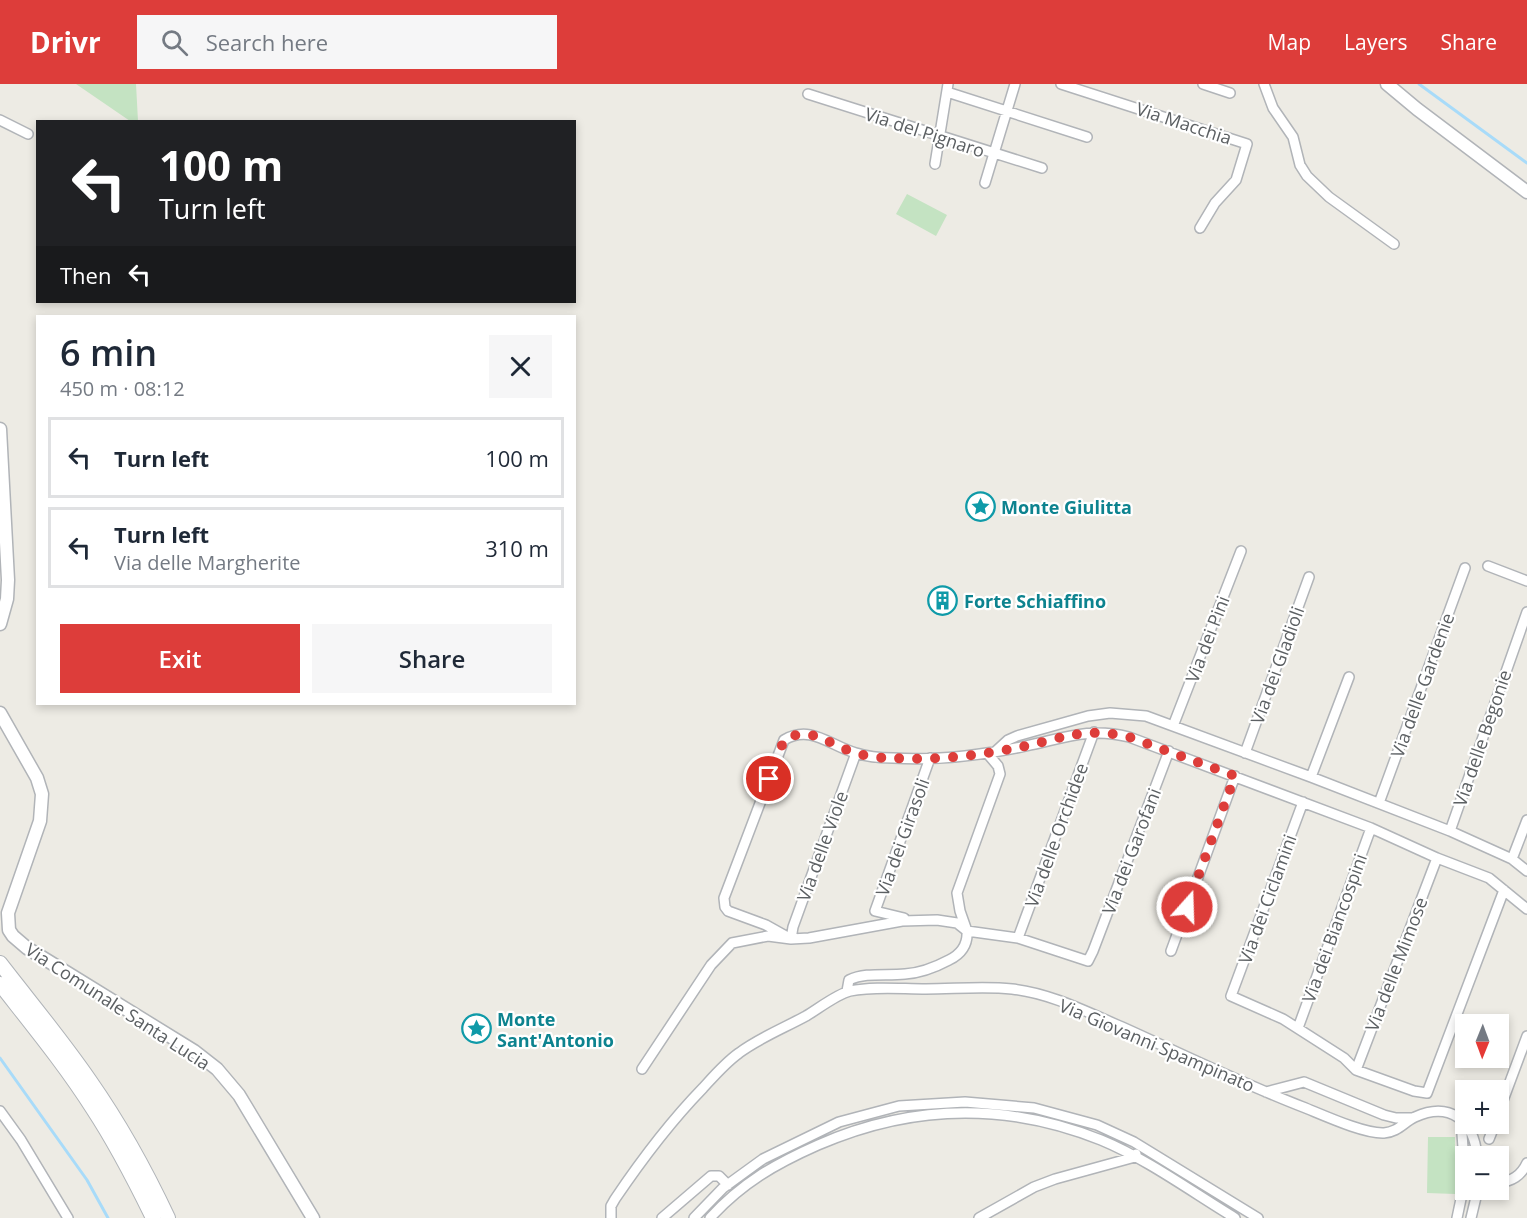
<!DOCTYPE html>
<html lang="en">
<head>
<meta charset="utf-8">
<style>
	body { margin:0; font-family:"Open Sans",sans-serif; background:#f6f6f7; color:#1f2937; height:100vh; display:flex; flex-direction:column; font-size:22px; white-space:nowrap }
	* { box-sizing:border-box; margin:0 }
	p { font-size:20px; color:#747a83 }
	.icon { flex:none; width:33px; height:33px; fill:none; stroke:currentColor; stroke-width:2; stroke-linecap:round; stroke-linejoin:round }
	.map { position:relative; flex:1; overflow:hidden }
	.side { position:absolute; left:36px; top:231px; width:540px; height:390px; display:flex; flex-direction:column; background:#fff; border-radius:0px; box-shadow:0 3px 9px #0003 }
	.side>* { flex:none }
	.hud { position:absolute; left:36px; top:36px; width:540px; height:183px; border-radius:0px; box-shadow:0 3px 9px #0003; background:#202124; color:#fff; overflow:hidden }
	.needle { width:39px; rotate:181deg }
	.tools { position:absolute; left:1455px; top:930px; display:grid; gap:12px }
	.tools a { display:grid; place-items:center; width:54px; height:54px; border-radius:0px; background:#fff; box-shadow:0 3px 9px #0003; font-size:30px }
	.pin { position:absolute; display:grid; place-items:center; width:51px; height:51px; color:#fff; margin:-26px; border:3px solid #fff; border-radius:50%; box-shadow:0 2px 6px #0007 }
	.me { position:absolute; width:66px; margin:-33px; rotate:20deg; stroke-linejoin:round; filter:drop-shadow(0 0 4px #0008) }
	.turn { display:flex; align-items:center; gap:21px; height:126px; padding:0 24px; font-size:27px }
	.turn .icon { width:78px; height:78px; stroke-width:2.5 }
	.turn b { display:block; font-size:42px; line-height:51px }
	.then { display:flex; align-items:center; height:57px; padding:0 24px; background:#0003; gap:12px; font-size:22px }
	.round { display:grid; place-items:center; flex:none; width:63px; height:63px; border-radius:0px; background:#f6f6f7 }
	.summary { display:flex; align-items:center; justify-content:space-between; height:102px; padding:0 24px }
	h1 { font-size:36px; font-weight:600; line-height:45px }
	.action { display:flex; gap:12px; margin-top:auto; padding:12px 24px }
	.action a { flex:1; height:69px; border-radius:0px; background:#dd3d3a; color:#fff; font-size:24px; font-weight:600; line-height:69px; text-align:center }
	.action a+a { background:#f6f6f7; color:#1f2937 }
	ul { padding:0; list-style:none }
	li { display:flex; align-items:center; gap:18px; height:81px; margin:0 12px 9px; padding:0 12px; border:3px solid #e0e1e3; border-radius:0px }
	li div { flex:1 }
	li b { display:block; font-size:22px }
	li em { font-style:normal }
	header { display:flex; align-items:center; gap:36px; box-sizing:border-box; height:84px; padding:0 30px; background:#dd3d3a; color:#fff }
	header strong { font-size:28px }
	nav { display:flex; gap:33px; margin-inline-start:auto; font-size:21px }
	.search { width:420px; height:54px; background:#f6f6f7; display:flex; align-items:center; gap:15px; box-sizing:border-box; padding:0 21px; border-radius:0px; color:#747a83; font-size:22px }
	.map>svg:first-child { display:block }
	.green { fill:#c4e3c2 }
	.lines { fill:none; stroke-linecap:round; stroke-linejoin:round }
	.stream { stroke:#a8dbf9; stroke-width:3 }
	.minor-casing { stroke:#b1b4b8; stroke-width:12 }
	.tertiary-casing { stroke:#b1b4b8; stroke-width:15 }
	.secondary-casing { stroke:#b0b4b8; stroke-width:16 }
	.minor { stroke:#fff; stroke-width:9 }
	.tertiary { stroke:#fff; stroke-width:12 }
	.secondary { stroke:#fff; stroke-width:14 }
	.route { stroke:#dd3d3a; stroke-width:10; stroke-dasharray:0 18 }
	.labels { text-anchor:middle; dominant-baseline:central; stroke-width:4.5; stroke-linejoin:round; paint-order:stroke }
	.street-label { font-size:18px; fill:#5c6063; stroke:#fff }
	.culture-label { font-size:18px; font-weight:bold; fill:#0d838f; stroke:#fff; text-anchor:start }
</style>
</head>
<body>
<header>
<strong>Drivr</strong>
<div class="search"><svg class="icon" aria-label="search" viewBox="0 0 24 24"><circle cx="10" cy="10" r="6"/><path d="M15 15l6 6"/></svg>Search here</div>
<nav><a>Map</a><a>Layers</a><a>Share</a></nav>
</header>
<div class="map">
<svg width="1527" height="1134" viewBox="0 0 1527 1134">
	<rect width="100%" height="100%" fill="#edebe4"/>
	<!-- green -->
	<path class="green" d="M 76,0 L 136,0 L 138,37 L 130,37 Z
		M 907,110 L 947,131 L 936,152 L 896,130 Z
		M 1428,1053 L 1455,1053 L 1455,1110 L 1427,1109 Z"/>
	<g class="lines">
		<!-- stream -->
		<path class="stream" d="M 1419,0 L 1527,79
			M 0,974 L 87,1096 L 108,1134"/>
		<defs>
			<path id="minor" d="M 1061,0 L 1247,60 L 1236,96 L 1215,119 L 1200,144
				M 1203,0 L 1230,9
				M 1264,0 L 1273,24 L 1293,53 L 1300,81 L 1307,92 L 1329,113 L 1394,160
				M 947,8 L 1087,53
				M 808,10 L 1042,84
				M 0,36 L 28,50
				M 935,80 L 948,0
				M 985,99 L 1015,0
				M 1488,482 L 1527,497
				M 1173,642 L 1241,467
				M 996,667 L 1008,656 L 1017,652 L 1088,632 L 1110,629 L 1146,632 L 1311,693 L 1450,747 L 1512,775 L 1527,787
				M 856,669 L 793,843 L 791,855 L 766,841 L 728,827 L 725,823 L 724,814 L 784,656 C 811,640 830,662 856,669 C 868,673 881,674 893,674 C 936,677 983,671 1026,662 C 1065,654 1088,643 1129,653 L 1371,744 L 1437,774 L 1489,794 L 1527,825
				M 987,669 L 998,682 L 1000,690 L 957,809 L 960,827 L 967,847 L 1018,854 L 1088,877 L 1093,867 L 1169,667
				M 1245,669 L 1309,493
				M 1311,693 L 1349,593
				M 1303,718 L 1231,912 L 1283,935 L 1344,974 L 1356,986 L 1414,1007 L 1427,1009 L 1504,806
				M 1379,719 L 1465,484
				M 1450,747 L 1527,528
				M 1512,775 L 1527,736
				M 904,834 L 875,827 L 930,674
				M 1018,854 L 1094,648
				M 1171,867 L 1235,692
				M 1298,944 L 1371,744
				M 642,985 L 711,881 L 732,859 L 768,852 L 791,855 L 809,854 L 902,837 L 937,836 L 957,839 L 967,847 C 968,861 961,870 949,876 C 934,884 921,889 905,890 C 886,892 866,888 849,896 L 847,907
				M 1356,986 L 1437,774
				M 1266,1008 L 1304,998 L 1384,1031 L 1396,1034 L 1412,1034
				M 0,1027 L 21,1056 L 68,1134
				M 1498,1030 L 1527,952
				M 1465,1040 L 1462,1050 L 1465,1091
				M 1489,1055 L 1495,1040
				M 1498,1099 C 1512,1097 1521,1092 1527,1079
				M 1464,1102 L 1472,1109 L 1483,1106
				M 611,1134 L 611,1122 L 615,1115 C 642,1075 669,1039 703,1004 C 714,992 725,979 739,969 C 759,954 784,944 806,932 C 818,925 837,910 850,907 C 874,902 901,905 926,905 C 954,905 984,902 1012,905 C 1050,909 1087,928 1122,943 C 1182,970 1241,999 1303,1023 C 1323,1031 1364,1050 1384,1049 C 1398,1048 1404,1038 1415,1033 C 1450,1017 1474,1037 1477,1072
				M 662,1134 L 711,1092 L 719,1092 L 728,1101
				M 694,1134 L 723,1104 L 763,1075 L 839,1038 L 899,1022 L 965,1018 L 1034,1024 L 1097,1041 L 1134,1058 L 1258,1134
				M 710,1134 C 742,1099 775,1080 818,1061 C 912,1020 1006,1018 1101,1056 C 1147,1075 1192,1108 1235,1134
				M 979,1134 L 1034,1103 L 1055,1095 L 1135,1073 L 1136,1070
				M 1457,1134 L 1466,1091
				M 1471,1134 L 1477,1109"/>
			<path id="tertiary" d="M 1387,0 L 1417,25 L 1527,108
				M 0,345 L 8,496 L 7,515 L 0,540
				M 0,629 L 37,694 L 42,710 L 40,737 L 8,829 L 9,846 L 13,852 L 27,864 L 194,967 L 217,985 L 239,1011 L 313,1134"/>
			<path id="secondary" d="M 0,879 C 30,918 62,956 90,997 C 120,1040 146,1087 168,1134
				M 0,900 C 32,941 65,981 93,1025 C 116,1060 135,1097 153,1134"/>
		</defs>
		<!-- minor casing -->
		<use href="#minor" class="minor-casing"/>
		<!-- tertiary casing -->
		<use href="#tertiary" class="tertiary-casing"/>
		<!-- secondary casing -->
		<use href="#secondary" class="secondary-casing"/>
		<!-- minor -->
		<use href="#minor" class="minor"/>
		<!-- tertiary -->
		<use href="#tertiary" class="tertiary"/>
		<!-- secondary -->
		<use href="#secondary" class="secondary"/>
	</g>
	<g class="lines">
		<!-- route -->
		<path class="route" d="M 769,695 L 784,656 C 811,640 830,662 856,669 C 868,673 881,674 893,674 C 936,677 983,671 1026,662 C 1065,653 1088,643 1129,653 L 1235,692 L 1187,823"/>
	</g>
	<!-- icons -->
	<defs>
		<symbol id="sight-ring" viewBox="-11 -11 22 22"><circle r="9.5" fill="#fff" stroke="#0f9aa8" stroke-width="1.5"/><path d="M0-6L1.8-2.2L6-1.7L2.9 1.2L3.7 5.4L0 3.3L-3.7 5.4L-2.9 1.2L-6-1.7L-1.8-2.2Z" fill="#0f9aa8"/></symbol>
		<symbol id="building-ring" viewBox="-11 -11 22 22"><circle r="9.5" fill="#fff" stroke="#0f9aa8" stroke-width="1.5"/><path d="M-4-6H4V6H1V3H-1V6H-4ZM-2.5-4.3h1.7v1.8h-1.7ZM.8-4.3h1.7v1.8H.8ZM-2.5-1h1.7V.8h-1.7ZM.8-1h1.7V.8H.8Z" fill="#0f9aa8"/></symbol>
	</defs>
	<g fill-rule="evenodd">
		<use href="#sight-ring" x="964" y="406" width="33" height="33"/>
		<use href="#building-ring" x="926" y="500" width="33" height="33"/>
		<use href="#sight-ring" x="460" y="928" width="33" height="33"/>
	</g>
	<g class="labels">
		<!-- street labels -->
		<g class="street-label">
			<text transform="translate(1184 39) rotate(18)">Via Macchia</text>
			<text transform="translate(925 48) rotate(18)">Via del Pignaro</text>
			<text transform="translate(1207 555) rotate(-69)">Via dei Pini</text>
			<text transform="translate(1277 581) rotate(-70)">Via dei Gladioli</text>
			<text transform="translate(1422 601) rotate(-70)">Via delle Gardenie</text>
			<text transform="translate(1482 654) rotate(-71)">Via delle Begonie</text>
			<text transform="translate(1056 751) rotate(-70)">Via delle Orchidee</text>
			<text transform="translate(902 753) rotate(-70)">Via dei Girasoli</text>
			<text transform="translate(822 762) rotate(-70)">Via delle Viole</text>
			<text transform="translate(1131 767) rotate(-69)">Via dei Garofani</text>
			<text transform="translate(1267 815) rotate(-70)">Via dei Ciclamini</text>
			<text transform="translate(1334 844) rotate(-70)">Via dei Biancospini</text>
			<text transform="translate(1396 880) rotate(-69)">Via delle Mimose</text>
			<text transform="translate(118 922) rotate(33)">Via Comunale Santa Lucia</text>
			<text transform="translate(1157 961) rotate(23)">Via Giovanni Spampinato</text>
		</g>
		<!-- culture labels -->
		<g class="culture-label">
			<text x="1001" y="423">Monte Giulitta</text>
			<text x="964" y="517">Forte Schiaffino</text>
			<text x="497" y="935">Monte<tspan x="497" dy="21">Sant'Antonio</tspan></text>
		</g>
	</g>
</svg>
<div class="tools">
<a><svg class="needle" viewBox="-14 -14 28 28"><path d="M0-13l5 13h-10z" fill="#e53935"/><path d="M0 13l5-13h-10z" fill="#747a83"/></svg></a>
<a>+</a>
<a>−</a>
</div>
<div class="pin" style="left:769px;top:695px;background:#d93025"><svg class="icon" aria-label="arrive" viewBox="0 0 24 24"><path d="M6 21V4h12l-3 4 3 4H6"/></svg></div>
<svg class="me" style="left:1187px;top:823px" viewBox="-20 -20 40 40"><circle r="17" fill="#dd3d3a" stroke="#fff" stroke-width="3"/><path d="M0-11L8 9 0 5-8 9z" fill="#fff"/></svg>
<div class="hud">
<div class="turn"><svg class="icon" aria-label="left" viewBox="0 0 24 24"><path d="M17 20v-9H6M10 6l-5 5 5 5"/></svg><div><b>100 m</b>Turn left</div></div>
<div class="then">Then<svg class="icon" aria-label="left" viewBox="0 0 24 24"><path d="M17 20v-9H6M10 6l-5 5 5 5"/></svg></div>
</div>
<section class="side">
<div class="summary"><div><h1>6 min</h1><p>450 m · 08:12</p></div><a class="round"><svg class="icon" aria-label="close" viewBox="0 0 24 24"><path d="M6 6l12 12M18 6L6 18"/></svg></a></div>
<ul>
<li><svg class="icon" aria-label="left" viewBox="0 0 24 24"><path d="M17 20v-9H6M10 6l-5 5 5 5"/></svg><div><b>Turn left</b></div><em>100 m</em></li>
<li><svg class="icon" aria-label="left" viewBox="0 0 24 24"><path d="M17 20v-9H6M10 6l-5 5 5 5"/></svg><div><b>Turn left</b><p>Via delle Margherite</p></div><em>310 m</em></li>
</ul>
<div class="action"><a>Exit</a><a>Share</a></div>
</section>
</div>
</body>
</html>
